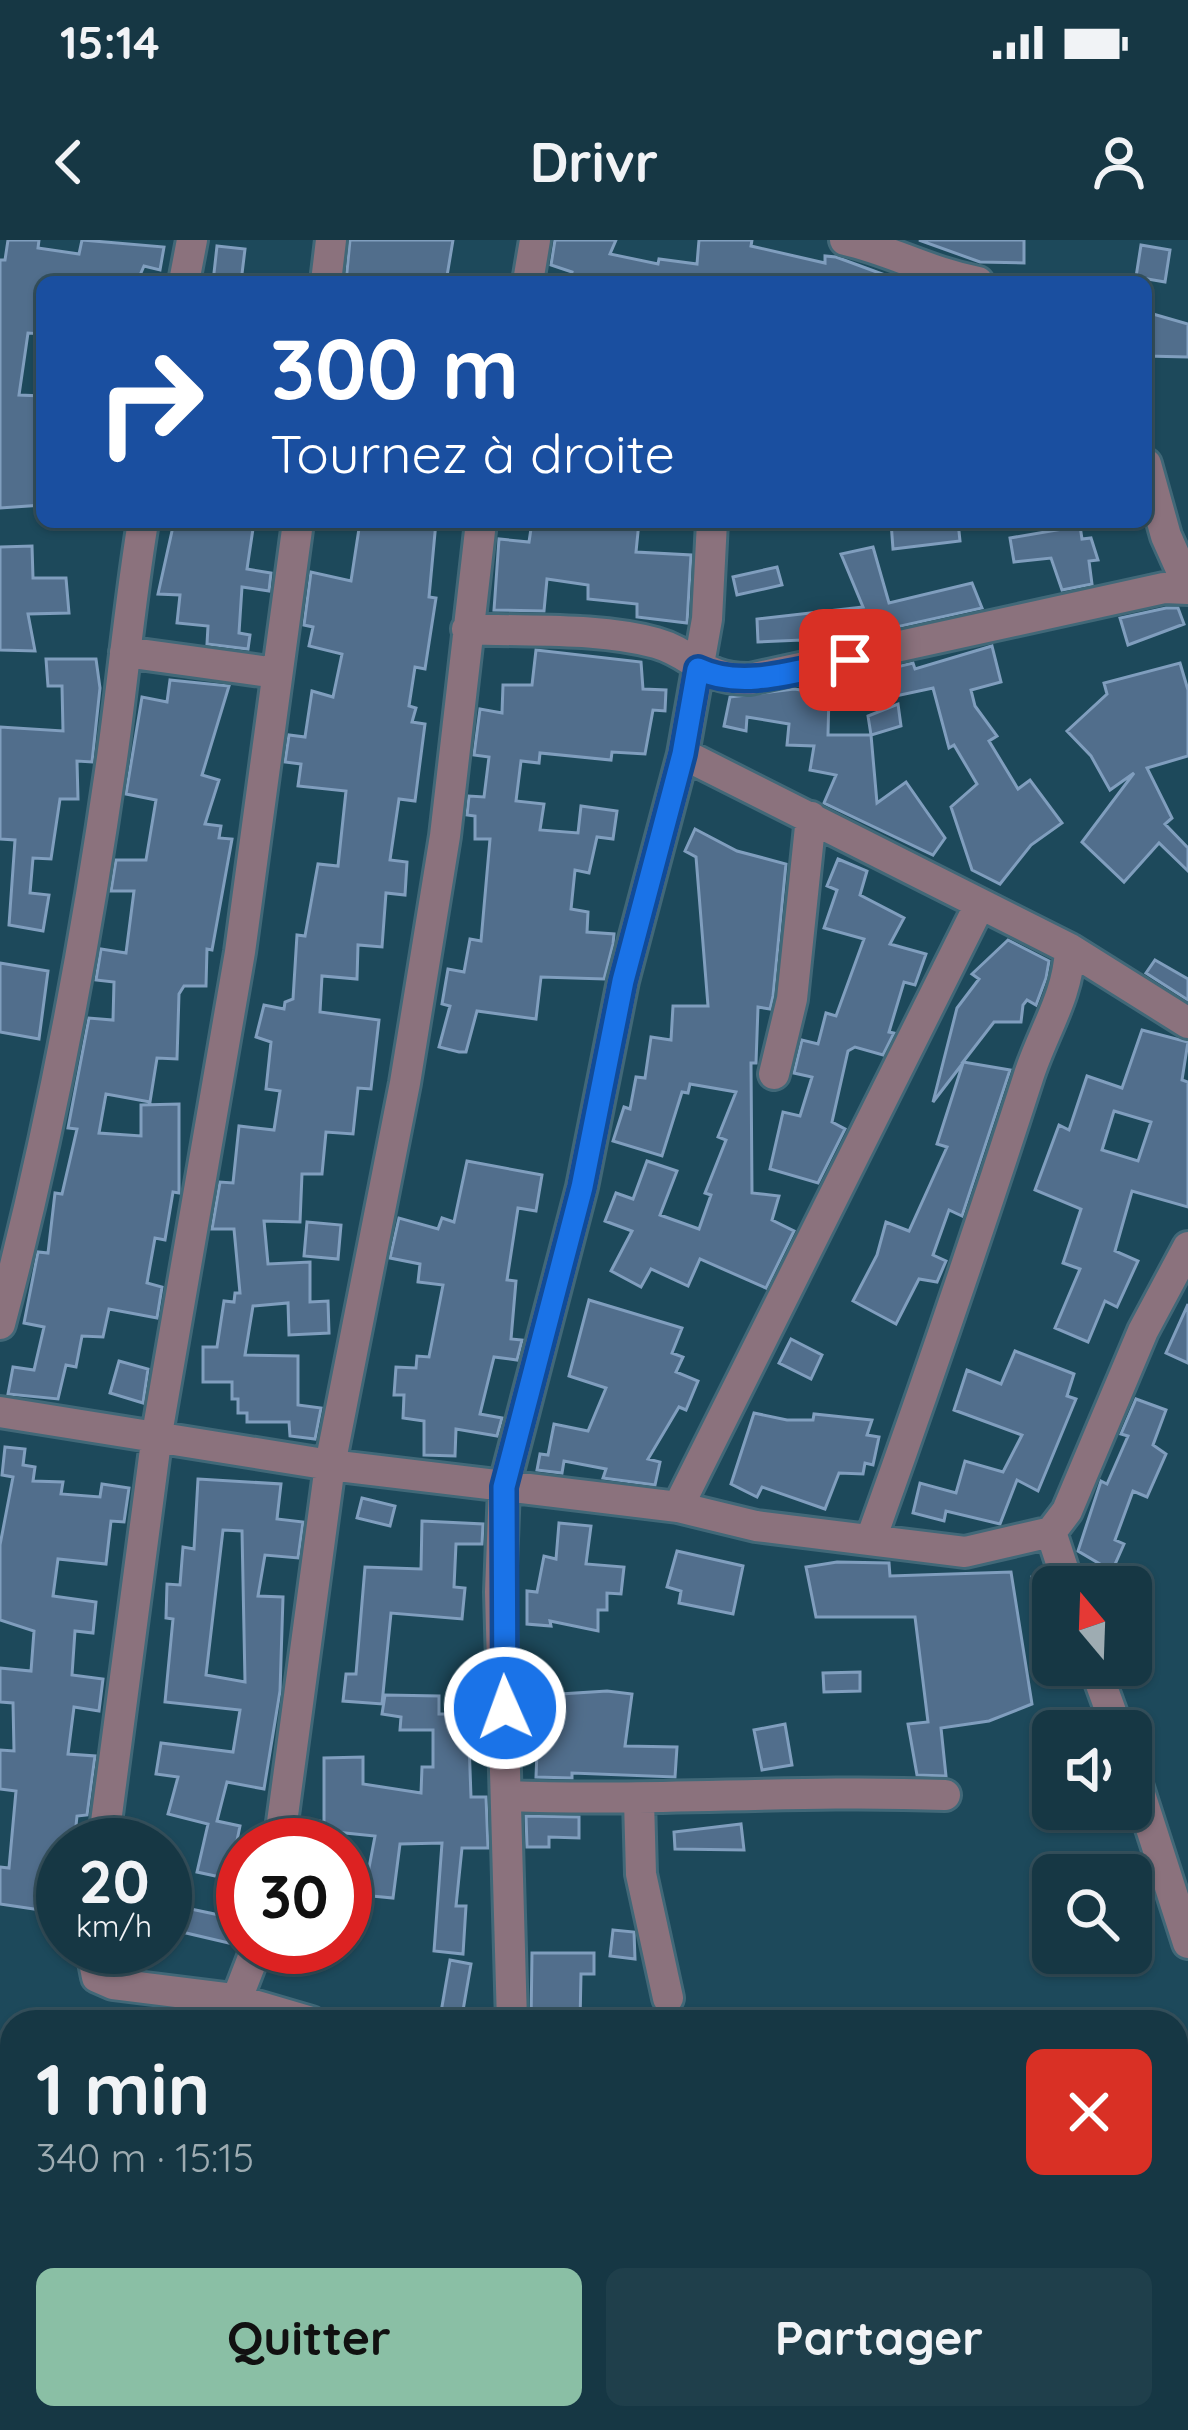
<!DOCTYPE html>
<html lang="fr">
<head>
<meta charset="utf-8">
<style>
	body { margin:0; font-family:Quicksand,sans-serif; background:#1f3f4b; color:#f1f3f6; height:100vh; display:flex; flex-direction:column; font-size:45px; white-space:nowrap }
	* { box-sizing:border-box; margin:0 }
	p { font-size:39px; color:#9eacb2 }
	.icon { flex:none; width:66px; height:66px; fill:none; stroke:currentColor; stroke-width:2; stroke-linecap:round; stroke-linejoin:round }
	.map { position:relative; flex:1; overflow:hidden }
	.panel { position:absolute; left:0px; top:1770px; width:1188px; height:420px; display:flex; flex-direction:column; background:#163744; border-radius:36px 36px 0 0; box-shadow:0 3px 9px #0004,0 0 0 3px #35515d }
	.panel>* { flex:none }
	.banner { position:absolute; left:36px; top:36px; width:1116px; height:252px; border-radius:18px; box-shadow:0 3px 9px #0004,0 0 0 3px #35515d; background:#1a4fa0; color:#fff; overflow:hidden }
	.needle { width:78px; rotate:341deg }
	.tools { position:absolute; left:1032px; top:1326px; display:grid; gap:24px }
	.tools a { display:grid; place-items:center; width:120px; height:120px; border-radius:18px; background:#163744; box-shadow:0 3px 9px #0004,0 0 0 3px #35515d; font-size:60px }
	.speed { position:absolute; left:36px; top:1578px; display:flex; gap:24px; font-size:60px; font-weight:700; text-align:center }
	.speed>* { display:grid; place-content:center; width:156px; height:156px; border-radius:50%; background:#163744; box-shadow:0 3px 9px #0004,0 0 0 3px #35515d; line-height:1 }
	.speed small { font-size:30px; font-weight:400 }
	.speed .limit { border:18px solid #d22; background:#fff; color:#111 }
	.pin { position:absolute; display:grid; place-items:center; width:102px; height:102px; color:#fff; margin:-51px; border-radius:24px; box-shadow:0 6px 18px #0006 }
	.me { position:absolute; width:132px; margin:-66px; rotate:358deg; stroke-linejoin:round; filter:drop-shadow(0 0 9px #0008) }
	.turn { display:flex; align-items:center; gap:42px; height:252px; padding:0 36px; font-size:54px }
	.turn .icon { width:156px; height:156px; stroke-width:2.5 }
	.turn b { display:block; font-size:84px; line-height:102px }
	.round { display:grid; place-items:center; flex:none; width:126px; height:126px; border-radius:18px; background:#1f3f4b }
	.headline { display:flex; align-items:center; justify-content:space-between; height:204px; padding:0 36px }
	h1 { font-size:72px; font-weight:700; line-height:90px }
	.primary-button { display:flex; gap:24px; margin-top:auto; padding:24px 36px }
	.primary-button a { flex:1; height:138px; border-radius:18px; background:#8abfa5; color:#111; font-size:48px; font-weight:700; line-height:138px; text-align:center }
	.primary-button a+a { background:#1f3f4b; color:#f1f3f6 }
	.status { display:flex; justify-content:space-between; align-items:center; height:84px; padding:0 60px; background:#163744; direction:ltr }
	.status svg { height:33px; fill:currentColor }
	header { display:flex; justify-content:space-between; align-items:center; height:156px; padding:0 36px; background:#163744; font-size:54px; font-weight:700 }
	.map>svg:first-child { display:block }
	.green { fill:#696a40 }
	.building { fill:#516e8c; stroke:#809ebe; stroke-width:3; fill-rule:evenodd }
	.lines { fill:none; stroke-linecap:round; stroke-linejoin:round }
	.minor-casing { stroke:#416878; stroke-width:36 }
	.minor { stroke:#8b727d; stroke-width:30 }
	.route-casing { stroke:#114b97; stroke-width:30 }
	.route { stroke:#1a73e8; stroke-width:21 }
</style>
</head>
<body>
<div class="status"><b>15:14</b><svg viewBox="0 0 49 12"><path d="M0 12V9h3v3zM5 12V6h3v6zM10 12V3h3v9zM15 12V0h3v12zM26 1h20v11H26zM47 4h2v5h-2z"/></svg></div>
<header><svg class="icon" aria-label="back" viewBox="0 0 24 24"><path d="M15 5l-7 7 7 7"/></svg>Drivr<svg class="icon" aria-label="person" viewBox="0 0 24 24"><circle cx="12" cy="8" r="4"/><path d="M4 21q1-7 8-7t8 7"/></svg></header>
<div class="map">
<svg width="1188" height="2190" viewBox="0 0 1188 2190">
	<rect width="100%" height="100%" fill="#1d495b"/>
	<!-- green -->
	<path class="green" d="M 0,2068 L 12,2075 L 12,2178 L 141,2178 L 170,2190 L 0,2190 Z"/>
	<!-- building -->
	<path class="building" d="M 8,0 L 39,0 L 38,8 L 79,14 L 82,0 L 164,7 L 160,30 L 144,26 L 137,42 L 42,42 L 42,94 L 28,93 L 19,155 L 42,156 L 42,265 L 0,268 L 0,20 L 5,20 Z
		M 350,0 L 453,0 L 446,42 L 346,42 Z
		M 555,0 L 616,0 L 610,14 L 658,24 L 659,19 L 697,24 L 699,0 L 752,0 L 751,6 L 825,23 L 825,16 L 836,17 L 904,42 L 612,38 L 569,42 L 572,32 L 551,25 Z
		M 919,0 L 1024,0 L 1024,23 L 980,22 Z
		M 1141,5 L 1170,10 L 1165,42 L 1136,37 Z
		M 217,6 L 245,9 L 241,42 L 213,42 Z
		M 1146,72 L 1188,84 L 1188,117 L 1146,116 Z
		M 174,282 L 254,282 L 247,329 L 271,333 L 269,351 L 242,347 L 239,393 L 250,395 L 248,409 L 207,404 L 208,386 L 177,383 L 180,355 L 158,354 Z
		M 360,282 L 436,282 L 429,357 L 436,358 L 425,429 L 415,427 L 409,466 L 416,468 L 412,482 L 425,484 L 415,561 L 399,559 L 390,620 L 407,622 L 405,655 L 386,653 L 382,707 L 358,705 L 357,739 L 322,736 L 320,772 L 379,780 L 371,849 L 358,848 L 353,894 L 326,892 L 322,934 L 302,934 L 300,982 L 264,981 L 268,1024 L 310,1022 L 310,1062 L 328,1061 L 329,1093 L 289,1095 L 288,1063 L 253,1066 L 245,1115 L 298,1116 L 298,1165 L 321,1168 L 315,1199 L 290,1196 L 289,1182 L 247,1182 L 247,1173 L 238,1173 L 238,1159 L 232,1159 L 232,1142 L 203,1142 L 203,1107 L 217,1107 L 224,1061 L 234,1062 L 235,1053 L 240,1053 L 234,989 L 212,989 L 220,942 L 233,943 L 239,886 L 274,890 L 280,851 L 266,849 L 271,802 L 256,797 L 264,765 L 284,769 L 285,762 L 293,759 L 297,695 L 305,696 L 318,624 L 338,626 L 346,551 L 298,546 L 301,524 L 285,522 L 289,495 L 305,497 L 312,451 L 333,457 L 342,414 L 309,406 L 313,387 L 304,385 L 311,332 L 351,341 Z
		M 532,282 L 639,282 L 636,312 L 691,315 L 687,383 L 637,377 L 637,364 L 588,359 L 588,345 L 547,339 L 544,371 L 494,370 L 499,299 L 529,302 Z
		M 891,282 L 958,282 L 960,301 L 893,309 Z
		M 1080,286 L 1082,299 L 1091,298 L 1098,320 L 1089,321 L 1092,344 L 1062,350 L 1051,318 L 1014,322 L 1010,298 Z
		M 32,306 L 33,338 L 66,338 L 69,373 L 28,374 L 35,411 L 0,410 L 0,307 Z
		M 873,307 L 889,363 L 972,343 L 982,368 L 802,408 L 802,400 L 758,402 L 757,379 L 863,367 L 841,314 Z
		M 777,327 L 782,345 L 737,355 L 733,337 Z
		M 1166,368 L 1178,368 L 1184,384 L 1128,405 L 1120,378 Z
		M 992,406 L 1001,442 L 971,450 L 975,466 L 997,496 L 989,501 L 1018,549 L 1030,540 L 1062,583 L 1031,605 L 1000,644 L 972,630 L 951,567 L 977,544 L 954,505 L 949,508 L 933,448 L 891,457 L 884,430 L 913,423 L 915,429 Z
		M 536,410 L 641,422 L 643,449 L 666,450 L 665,471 L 653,470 L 645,514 L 612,512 L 611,520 L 540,513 L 539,523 L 521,521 L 516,561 L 544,564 L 540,590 L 578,593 L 581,566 L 617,571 L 613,599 L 597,597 L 589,633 L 575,630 L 571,669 L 588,672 L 587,692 L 614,694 L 613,704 L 604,739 L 541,737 L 536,779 L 477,771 L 466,812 L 459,812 L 439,807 L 450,766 L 442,764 L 448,729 L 464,732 L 470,699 L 481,701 L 490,599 L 475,599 L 475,576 L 467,575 L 469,556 L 484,557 L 489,517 L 474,515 L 480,469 L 502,473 L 503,445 L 532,445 Z
		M 46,419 L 96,419 L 100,448 L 92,522 L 77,521 L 78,559 L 60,559 L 51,619 L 33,618 L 30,653 L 49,655 L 43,691 L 9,685 L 15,600 L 0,599 L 0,487 L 63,491 L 62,446 L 48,446 Z
		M 1180,423 L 1188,450 L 1188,516 L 1147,528 L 1172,578 L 1165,584 L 1188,608 L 1188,631 L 1159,603 L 1124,642 L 1082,602 L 1134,533 L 1110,550 L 1091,516 L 1067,491 L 1107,454 L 1104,443 Z
		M 170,440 L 229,446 L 202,535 L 219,540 L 205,584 L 221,586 L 219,598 L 232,599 L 212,710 L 207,709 L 206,746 L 184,746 L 179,754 L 177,819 L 157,818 L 150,862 L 106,854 L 99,893 L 141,896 L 141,865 L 179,864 L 179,953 L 173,952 L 165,1000 L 155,998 L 147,1043 L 162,1047 L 157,1078 L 109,1069 L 103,1097 L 82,1096 L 76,1127 L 66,1125 L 58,1159 L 8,1154 L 13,1127 L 34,1130 L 44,1087 L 24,1083 L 38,1012 L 48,1013 L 55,953 L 62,954 L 77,889 L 68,888 L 89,778 L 113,780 L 114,742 L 96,740 L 101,709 L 126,713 L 134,651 L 111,651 L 116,620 L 146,620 L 156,560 L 126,554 L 142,457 L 167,462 Z
		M 794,449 L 829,454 L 828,495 L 871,495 L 868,476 L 898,464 L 901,486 L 871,495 L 877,563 L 906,542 L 945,598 L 933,615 L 824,563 L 836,535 L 810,530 L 814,506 L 787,505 L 789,484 L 747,477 L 746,491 L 724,486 L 730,457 Z
		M 695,589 L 737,611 L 786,624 L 773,756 L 770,769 L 758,767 L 756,823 L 751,823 L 752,953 L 779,956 L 772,980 L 794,991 L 766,1048 L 700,1019 L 688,1046 L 651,1029 L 641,1047 L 611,1031 L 632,991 L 605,981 L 616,953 L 633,959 L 647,921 L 677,931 L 660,975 L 699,989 L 711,955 L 705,953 L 726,900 L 718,897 L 736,852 L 690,844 L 688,853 L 682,852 L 662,916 L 613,901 L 624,867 L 630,869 L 636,837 L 645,838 L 651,797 L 671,800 L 673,766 L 708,766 L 696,617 L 685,611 Z
		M 838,619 L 867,631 L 860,655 L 904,678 L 890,704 L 926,714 L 915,745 L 904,742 L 889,792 L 894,793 L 883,815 L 855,807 L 848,811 L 832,882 L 845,889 L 818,943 L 770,929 L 783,872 L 800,876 L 812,837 L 794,833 L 802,800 L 818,804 L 826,773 L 836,776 L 864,699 L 824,688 L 837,650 L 827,646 Z
		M 1008,700 L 1049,721 L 1046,738 L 1036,765 L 1027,760 L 1023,765 L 1021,782 L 994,782 L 963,822 L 1010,830 L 962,976 L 949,970 L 933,1015 L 946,1021 L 937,1042 L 919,1039 L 896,1084 L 853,1061 L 877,1015 L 886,982 L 909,991 L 947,907 L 937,904 L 963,823 L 933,862 L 957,768 L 979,739 L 972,734 Z
		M 1155,720 L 1188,739 L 1188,760 L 1146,733 Z
		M 0,723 L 48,731 L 39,799 L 0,792 Z
		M 1142,790 L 1188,802 L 1182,840 L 1188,842 L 1188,967 L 1132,951 L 1115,1011 L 1138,1021 L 1117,1067 L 1105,1061 L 1088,1102 L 1055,1088 L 1080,1029 L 1063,1023 L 1081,969 L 1035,950 L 1059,885 L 1069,890 L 1087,836 L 1122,848 ZM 1114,871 L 1151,882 L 1138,921 L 1102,910 Z
		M 467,921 L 542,935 L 536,971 L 518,968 L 507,1040 L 516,1041 L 511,1099 L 522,1100 L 517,1120 L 494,1117 L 480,1174 L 502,1178 L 497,1196 L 456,1189 L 455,1216 L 424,1215 L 424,1181 L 403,1178 L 404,1155 L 394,1155 L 396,1127 L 416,1128 L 417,1116 L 429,1117 L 443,1045 L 418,1042 L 420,1024 L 390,1018 L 399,978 L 438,989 L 442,978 L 454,982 Z
		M 307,982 L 341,985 L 338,1019 L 304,1016 Z
		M 589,1060 L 682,1088 L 672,1113 L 683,1117 L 676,1132 L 698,1141 L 686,1170 L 679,1167 L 648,1219 L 660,1222 L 655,1245 L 603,1238 L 606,1229 L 564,1221 L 562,1233 L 537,1230 L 540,1214 L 548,1215 L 554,1184 L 588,1191 L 606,1148 L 569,1136 Z
		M 1188,1064 L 1188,1123 L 1166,1113 Z
		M 791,1099 L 822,1115 L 811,1139 L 779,1123 Z
		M 1015,1111 L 1074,1134 L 1067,1156 L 1076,1159 L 1038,1251 L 1017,1240 L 1000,1284 L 946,1271 L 944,1281 L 913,1273 L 920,1243 L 956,1253 L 965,1221 L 1003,1232 L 1022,1195 L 954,1170 L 967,1130 L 1001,1144 Z
		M 119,1121 L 148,1129 L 143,1163 L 110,1153 Z
		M 1136,1159 L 1166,1170 L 1153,1205 L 1166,1214 L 1147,1257 L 1133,1251 L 1115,1300 L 1124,1304 L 1112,1331 L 1078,1311 L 1101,1241 L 1107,1244 L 1128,1196 L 1121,1194 Z
		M 754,1173 L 787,1180 L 813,1180 L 814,1174 L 872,1180 L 867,1195 L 879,1197 L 873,1225 L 865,1223 L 863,1234 L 839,1233 L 825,1269 L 762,1247 L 757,1257 L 731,1244 Z
		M 5,1207 L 25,1209 L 23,1225 L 35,1227 L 33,1241 L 63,1242 L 61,1254 L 100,1257 L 102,1244 L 129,1248 L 124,1282 L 111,1281 L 106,1324 L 58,1319 L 53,1356 L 96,1362 L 93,1393 L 75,1391 L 72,1435 L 103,1439 L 99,1471 L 74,1467 L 68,1514 L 95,1516 L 87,1575 L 77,1576 L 74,1605 L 63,1605 L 54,1672 L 0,1664 L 0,1627 L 9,1628 L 16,1551 L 0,1549 L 0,1510 L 14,1511 L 13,1463 L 0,1462 L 0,1428 L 31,1431 L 34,1391 L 0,1380 L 0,1305 L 13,1237 L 2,1235 Z
		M 198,1239 L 281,1244 L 277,1279 L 303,1282 L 298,1318 L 265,1315 L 258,1356 L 283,1357 L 280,1451 L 264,1549 L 227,1542 L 217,1581 L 240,1586 L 229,1639 L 197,1632 L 208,1584 L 168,1574 L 178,1537 L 156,1534 L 161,1503 L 233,1512 L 240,1470 L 165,1462 L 173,1379 L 166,1378 L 167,1344 L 180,1345 L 183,1307 L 194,1309 ZM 223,1290 L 242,1291 L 245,1442 L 206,1435 Z
		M 362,1258 L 395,1266 L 390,1286 L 357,1278 Z
		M 422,1281 L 483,1284 L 482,1304 L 456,1304 L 454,1347 L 465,1348 L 462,1379 L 391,1373 L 382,1464 L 343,1461 L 346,1434 L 356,1434 L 365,1327 L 421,1329 Z
		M 559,1283 L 591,1286 L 586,1324 L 624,1327 L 621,1354 L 607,1353 L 607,1370 L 598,1370 L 598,1391 L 550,1381 L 551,1386 L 527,1384 L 527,1351 L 537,1352 L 544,1316 L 556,1319 Z
		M 677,1311 L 743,1326 L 733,1374 L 679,1363 L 681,1351 L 667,1347 Z
		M 837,1322 L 889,1323 L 890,1336 L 1011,1332 L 1032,1464 L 989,1481 L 941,1488 L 946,1536 L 917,1535 L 908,1484 L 928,1482 L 915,1377 L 816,1377 L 806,1327 Z
		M 1044,1335 L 1053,1357 L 1049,1389 L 1032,1337 Z
		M 860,1432 L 860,1451 L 824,1452 L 823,1433 Z
		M 607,1451 L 632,1454 L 625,1506 L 677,1507 L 675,1537 L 572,1533 L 572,1538 L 536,1537 L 538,1486 L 562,1487 L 561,1454 Z
		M 385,1455 L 439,1456 L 439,1474 L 468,1474 L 471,1557 L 486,1557 L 488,1608 L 462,1608 L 456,1666 L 466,1666 L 463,1714 L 434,1711 L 442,1603 L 400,1604 L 393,1658 L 362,1655 L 348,1696 L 347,1630 L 368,1633 L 375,1596 L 335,1592 L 333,1605 L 304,1605 L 309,1579 L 324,1582 L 324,1518 L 363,1517 L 363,1544 L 421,1553 L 422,1527 L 433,1527 L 433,1490 L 400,1490 L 401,1477 L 382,1474 Z
		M 785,1484 L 792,1525 L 762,1530 L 754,1490 Z
		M 526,1576 L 579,1577 L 579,1598 L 549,1597 L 549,1607 L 527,1607 Z
		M 741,1584 L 744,1610 L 675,1609 L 674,1592 Z
		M 186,1668 L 243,1680 L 237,1705 L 182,1692 Z
		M 613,1690 L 634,1692 L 635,1719 L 610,1716 Z
		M 532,1713 L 594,1713 L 594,1734 L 581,1734 L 580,1782 L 531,1782 Z
		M 450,1720 L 471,1724 L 461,1782 L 440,1778 Z"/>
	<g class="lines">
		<defs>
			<path id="minor" d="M 845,0 C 893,11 927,32 978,42
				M 184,42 L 192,0
				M 326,42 L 331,0
				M 528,42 L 535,0
				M 1146,224 L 1166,296 L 1188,345
				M 467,389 C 527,392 597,387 656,403 C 695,414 702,440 750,439 L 1164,348 L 1188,349
				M 125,412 L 276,433
				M 683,514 L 1070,709 L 1188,783
				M 774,834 L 792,759 L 811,577
				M 0,1084 C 49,899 85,708 112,518 C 123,440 130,360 143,282
				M 0,1172 L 330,1225 L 678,1267 L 756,1286 L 965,1312 L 1051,1292 L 1067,1271 L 1143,1091 L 1188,1007
				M 678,1267 L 979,666
				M 1051,1292 L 1069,1347
				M 871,1299 C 926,1146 978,993 1028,838 C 1042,793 1068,757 1070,709
				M 1094,1425 L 1118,1491
				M 1131,1526 L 1188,1703
				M 507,1556 C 654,1562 799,1549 945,1555
				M 639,1560 L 641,1634 L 668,1758
				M 103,1605 L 157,1194 L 240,712 L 298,282
				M 279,1605 L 330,1225 L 405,843 L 445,596 L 481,282
				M 91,1707 L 97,1737 L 113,1744 L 233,1759 L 311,1782
				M 228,1782 L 257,1707
				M 512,1782 L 500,1352 L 504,1247 L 582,947 L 623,741 L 683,514 L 707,379 L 712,282
				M 1176,1994 L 1188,2024
				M 815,2178 L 830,2190
				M 763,2190 L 775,2178"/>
		</defs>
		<!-- minor casing -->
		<use href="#minor" class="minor-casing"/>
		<!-- minor -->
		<use href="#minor" class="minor"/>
	</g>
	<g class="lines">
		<defs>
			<path id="route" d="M 505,1468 L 504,1247 L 582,947 L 623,741 L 683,514 L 698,429 C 744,451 802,429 850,420"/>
		</defs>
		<!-- route casing -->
		<use href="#route" class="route-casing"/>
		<!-- route -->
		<use href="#route" class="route"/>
	</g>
</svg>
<div class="tools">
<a><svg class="needle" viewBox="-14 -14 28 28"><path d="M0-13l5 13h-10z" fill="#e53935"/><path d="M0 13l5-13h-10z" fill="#9eacb2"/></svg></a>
<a><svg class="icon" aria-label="sound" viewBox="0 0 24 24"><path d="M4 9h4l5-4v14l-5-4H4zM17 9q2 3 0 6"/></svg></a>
<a><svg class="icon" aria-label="search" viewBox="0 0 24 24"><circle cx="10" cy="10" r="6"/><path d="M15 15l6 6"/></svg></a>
</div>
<div class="speed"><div>20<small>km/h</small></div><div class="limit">30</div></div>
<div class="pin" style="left:850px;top:420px;background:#d93025"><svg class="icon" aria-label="arrive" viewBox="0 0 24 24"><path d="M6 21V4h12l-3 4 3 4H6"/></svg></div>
<svg class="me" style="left:505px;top:1468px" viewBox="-20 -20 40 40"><circle r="17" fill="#1a73e8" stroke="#fff" stroke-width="3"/><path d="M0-11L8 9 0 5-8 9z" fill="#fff"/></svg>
<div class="banner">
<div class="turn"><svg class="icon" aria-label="right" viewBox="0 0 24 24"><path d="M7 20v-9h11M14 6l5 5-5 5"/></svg><div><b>300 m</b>Tournez à droite</div></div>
</div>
<section class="panel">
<div class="headline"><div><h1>1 min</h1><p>340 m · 15:15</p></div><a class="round" style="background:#d93025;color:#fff"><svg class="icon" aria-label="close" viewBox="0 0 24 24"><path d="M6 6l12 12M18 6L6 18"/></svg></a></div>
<div class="primary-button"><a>Quitter</a><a>Partager</a></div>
</section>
</div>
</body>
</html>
